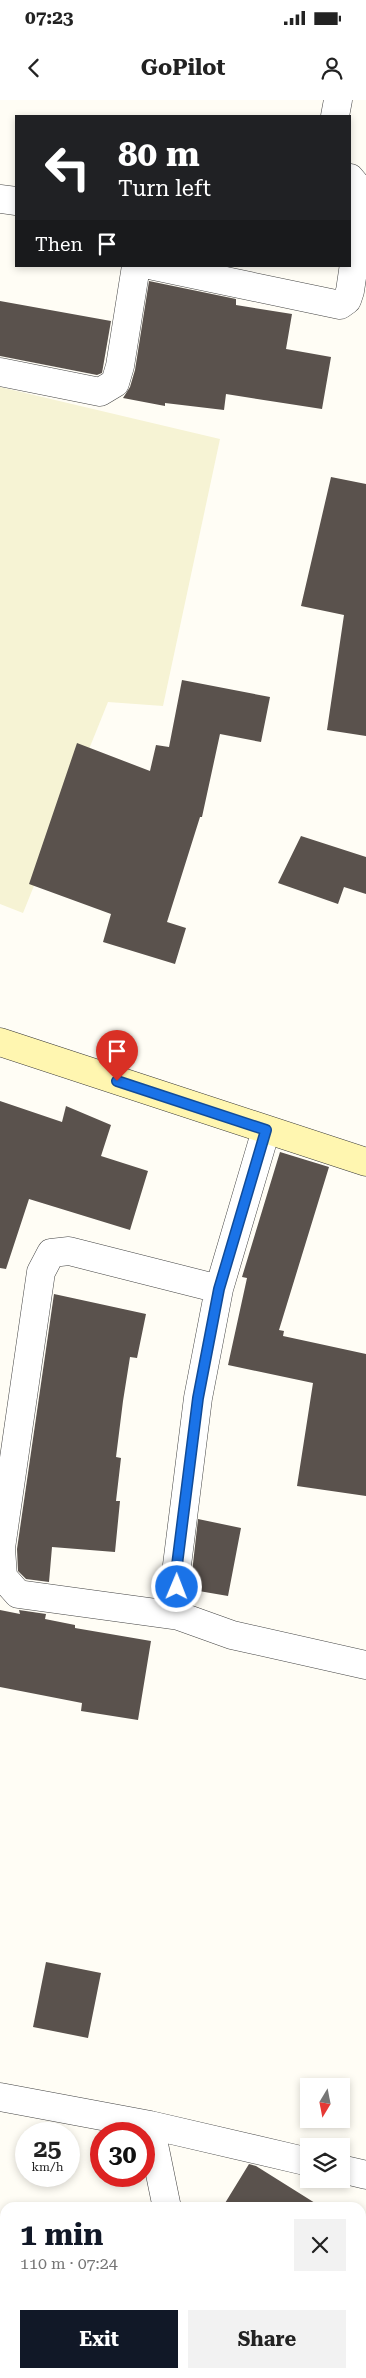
<!DOCTYPE html>
<html lang="en">
<head>
<meta charset="utf-8">
<style>
	body { margin:0; font-family:"Roboto Serif",serif; background:#f2f2f2; color:#222; height:100vh; display:flex; flex-direction:column; font-size:19px; white-space:nowrap }
	* { box-sizing:border-box; margin:0 }
	p { font-size:16px; color:#767676 }
	.icon { flex:none; width:28px; height:28px; fill:none; stroke:currentColor; stroke-width:2; stroke-linecap:round; stroke-linejoin:round }
	.map { position:relative; flex:1; overflow:hidden }
	.panel { position:absolute; left:0px; top:2102px; width:366px; height:176px; display:flex; flex-direction:column; background:#fff; border-radius:15px 15px 0 0; box-shadow:0 2px 8px #0003 }
	.panel>* { flex:none }
	.top-card { position:absolute; left:15px; top:15px; width:336px; height:152px; border-radius:0px; box-shadow:0 2px 8px #0003; background:#202124; color:#fff; overflow:hidden }
	.needle { width:32px; rotate:190deg }
	.tools { position:absolute; left:300px; top:1978px; display:grid; gap:10px }
	.tools a { display:grid; place-items:center; width:50px; height:50px; border-radius:0px; background:#fff; box-shadow:0 2px 8px #0003; font-size:25px }
	.speed { position:absolute; left:15px; top:2022px; display:flex; gap:10px; font-size:25px; font-weight:700; text-align:center }
	.speed>* { display:grid; place-content:center; width:65px; height:65px; border-radius:50%; background:#fff; box-shadow:0 2px 8px #0003; line-height:1 }
	.speed small { font-size:12px; font-weight:400 }
	.speed .limit { border:8px solid #d22; background:#fff; color:#111 }
	.pin { position:absolute; display:grid; place-items:center; width:42px; height:42px; color:#fff; margin:-51px -21px; border-radius:50% 50% 50% 0; rotate:-45deg; box-shadow:0 0 5px #0007 }
	.pin .icon { rotate:45deg }
	.me { position:absolute; width:55px; margin:-28px; rotate:1deg; stroke-linejoin:round; filter:drop-shadow(0 0 4px #0008) }
	.turn { display:flex; align-items:center; gap:18px; height:105px; padding:0 20px; font-size:22px }
	.turn .icon { width:65px; height:65px; stroke-width:2.5 }
	.turn b { display:block; font-size:35px; line-height:42px }
	.then { display:flex; align-items:center; height:48px; padding:0 20px; background:#0003; gap:10px; font-size:19px }
	.round { display:grid; place-items:center; flex:none; width:52px; height:52px; border-radius:0px; background:#f2f2f2 }
	.head { display:flex; align-items:center; justify-content:space-between; height:85px; padding:0 20px }
	h1 { font-size:30px; font-weight:700; line-height:38px; color:#111827 }
	.primary-button { display:flex; gap:10px; margin-top:auto; padding:10px 20px }
	.primary-button a { flex:1; height:58px; border-radius:0px; background:#111827; color:#fff; font-size:20px; font-weight:700; line-height:58px; text-align:center }
	.primary-button a+a { background:#f2f2f2; color:#222 }
	.status { display:flex; justify-content:space-between; align-items:center; height:35px; padding:0 25px; background:#fff; direction:ltr }
	.status svg { height:14px; fill:currentColor }
	header { display:flex; justify-content:space-between; align-items:center; height:65px; padding:0 20px; background:#fff; font-size:22px; font-weight:700 }
	.map>svg:first-child { display:block }
	.farmland { fill:#f6f3d4 }
	.building { fill:#5a524d }
	.lines { fill:none; stroke-linecap:round; stroke-linejoin:round }
	.street-casing { stroke:#444; stroke-width:29 }
	.secondary-casing { stroke:#333; stroke-width:29 }
	.street { stroke:#fff; stroke-width:28 }
	.secondary { stroke:#fff6b0; stroke-width:28 }
	.route-casing { stroke:#114b97; stroke-width:12 }
	.route { stroke:#1a73e8; stroke-width:9 }
</style>
</head>
<body>
<div class="status"><b>07:23</b><svg viewBox="0 0 49 12"><path d="M0 12V9h3v3zM5 12V6h3v6zM10 12V3h3v9zM15 12V0h3v12zM26 1h20v11H26zM47 4h2v5h-2z"/></svg></div>
<header><svg class="icon" aria-label="back" viewBox="0 0 24 24"><path d="M15 5l-7 7 7 7"/></svg>GoPilot<svg class="icon" aria-label="person" viewBox="0 0 24 24"><circle cx="12" cy="8" r="4"/><path d="M4 21q1-7 8-7t8 7"/></svg></header>
<div class="map">
<svg width="366" height="2278" viewBox="0 0 366 2278">
	<rect width="100%" height="100%" fill="#fffdf5"/>
	<!-- farmland -->
	<path class="farmland" d="M 0,287 L 220,339 L 163,606 L 108,602 L 23,813 L 0,804 Z"/>
	<!-- building -->
	<path class="building" d="M 149,181 L 236,199 L 236,205 L 292,214 L 286,249 L 331,257 L 322,309 L 226,294 L 224,310 L 165,303 L 165,306 L 123,298 L 130,287 L 135,270 Z
		M 0,201 L 111,221 L 102,273 L 97,275 L 0,256 Z
		M 331,377 L 366,384 L 366,636 L 327,630 L 344,515 L 301,506 Z
		M 182,580 L 270,597 L 261,642 L 220,634 L 202,717 L 200,717 L 167,822 L 186,828 L 175,864 L 103,842 L 111,814 L 29,784 L 77,643 L 150,671 L 156,645 L 169,647 Z
		M 301,736 L 366,757 L 366,794 L 344,787 L 338,804 L 278,783 Z
		M 0,1001 L 62,1022 L 66,1006 L 111,1025 L 101,1056 L 148,1071 L 130,1130 L 29,1099 L 6,1169 L 0,1168 Z
		M 280,1052 L 329,1067 L 279,1230 L 284,1231 L 283,1236 L 366,1254 L 366,1396 L 297,1386 L 313,1283 L 228,1265 L 247,1178 L 242,1177 Z
		M 54,1194 L 146,1214 L 137,1258 L 130,1257 L 123,1301 L 116,1357 L 121,1358 L 116,1401 L 120,1401 L 115,1452 L 52,1447 L 49,1482 L 26,1479 L 18,1471 L 17,1449 Z
		M 198,1419 L 241,1428 L 228,1496 L 193,1490 L 192,1473 Z
		M 0,1510 L 20,1514 L 19,1510 L 46,1514 L 45,1519 L 75,1525 L 75,1528 L 151,1541 L 138,1620 L 81,1611 L 82,1603 L 0,1587 Z
		M 46,1862 L 101,1873 L 88,1938 L 33,1927 Z
		M 249,2064 L 256,2066 L 323,2108 L 222,2108 Z"/>
	<g class="lines">
		<defs>
			<path id="street" d="M 335,16 L 338,0
				M 0,99 L 16,101
				M 154,166 L 340,205 L 347,200 L 350,191 L 362,110 L 360,90 L 350,78
				M 0,272 L 100,292 L 115,283 L 120,266 L 136,166
				M 266,1030 L 219,1189 L 198,1298 L 176,1473 L 179,1516 L 232,1535 L 366,1565
				M 179,1516 L 18,1494 L 3,1477 L 1,1448 L 41,1172 L 51,1153 L 69,1151 L 219,1189
				M 0,1997 L 150,2025 L 309,2062
				M 150,2025 L 167,2108
				M 341,2069 L 366,2075
				M 361,2196 L 366,2195
				M 0,2237 L 5,2237
				M 197,2274 L 197,2278"/>
			<path id="secondary" d="M 0,942 L 366,1062"/>
		</defs>
		<!-- street casing -->
		<use href="#street" class="street-casing"/>
		<!-- secondary casing -->
		<use href="#secondary" class="secondary-casing"/>
		<!-- street -->
		<use href="#street" class="street"/>
		<!-- secondary -->
		<use href="#secondary" class="secondary"/>
	</g>
	<g class="lines">
		<defs>
			<path id="route" d="M 117,981 L 266,1030 L 219,1189 L 198,1298 L 176,1473 L 177,1487"/>
		</defs>
		<!-- route casing -->
		<use href="#route" class="route-casing"/>
		<!-- route -->
		<use href="#route" class="route"/>
	</g>
</svg>
<div class="tools">
<a><svg class="needle" viewBox="-14 -14 28 28"><path d="M0-13l5 13h-10z" fill="#e53935"/><path d="M0 13l5-13h-10z" fill="#767676"/></svg></a>
<a><svg class="icon" aria-label="layers" viewBox="0 0 24 24"><path d="M12 4l9 5-9 5-9-5zM3 14l9 5 9-5"/></svg></a>
</div>
<div class="speed"><div>25<small>km/h</small></div><div class="limit">30</div></div>
<div class="pin" style="left:117px;top:981px;background:#d93025"><svg class="icon" aria-label="arrive" viewBox="0 0 24 24"><path d="M6 21V4h12l-3 4 3 4H6"/></svg></div>
<svg class="me" style="left:177px;top:1487px" viewBox="-20 -20 40 40"><circle r="17" fill="#1a73e8" stroke="#fff" stroke-width="3"/><path d="M0-11L8 9 0 5-8 9z" fill="#fff"/></svg>
<div class="top-card">
<div class="turn"><svg class="icon" aria-label="left" viewBox="0 0 24 24"><path d="M17 20v-9H6M10 6l-5 5 5 5"/></svg><div><b>80 m</b>Turn left</div></div>
<div class="then">Then<svg class="icon" aria-label="arrive" viewBox="0 0 24 24"><path d="M6 21V4h12l-3 4 3 4H6"/></svg></div>
</div>
<section class="panel">
<div class="head"><div><h1>1 min</h1><p>110 m · 07:24</p></div><a class="round"><svg class="icon" aria-label="close" viewBox="0 0 24 24"><path d="M6 6l12 12M18 6L6 18"/></svg></a></div>
<div class="primary-button"><a>Exit</a><a>Share</a></div>
</section>
</div>
</body>
</html>
